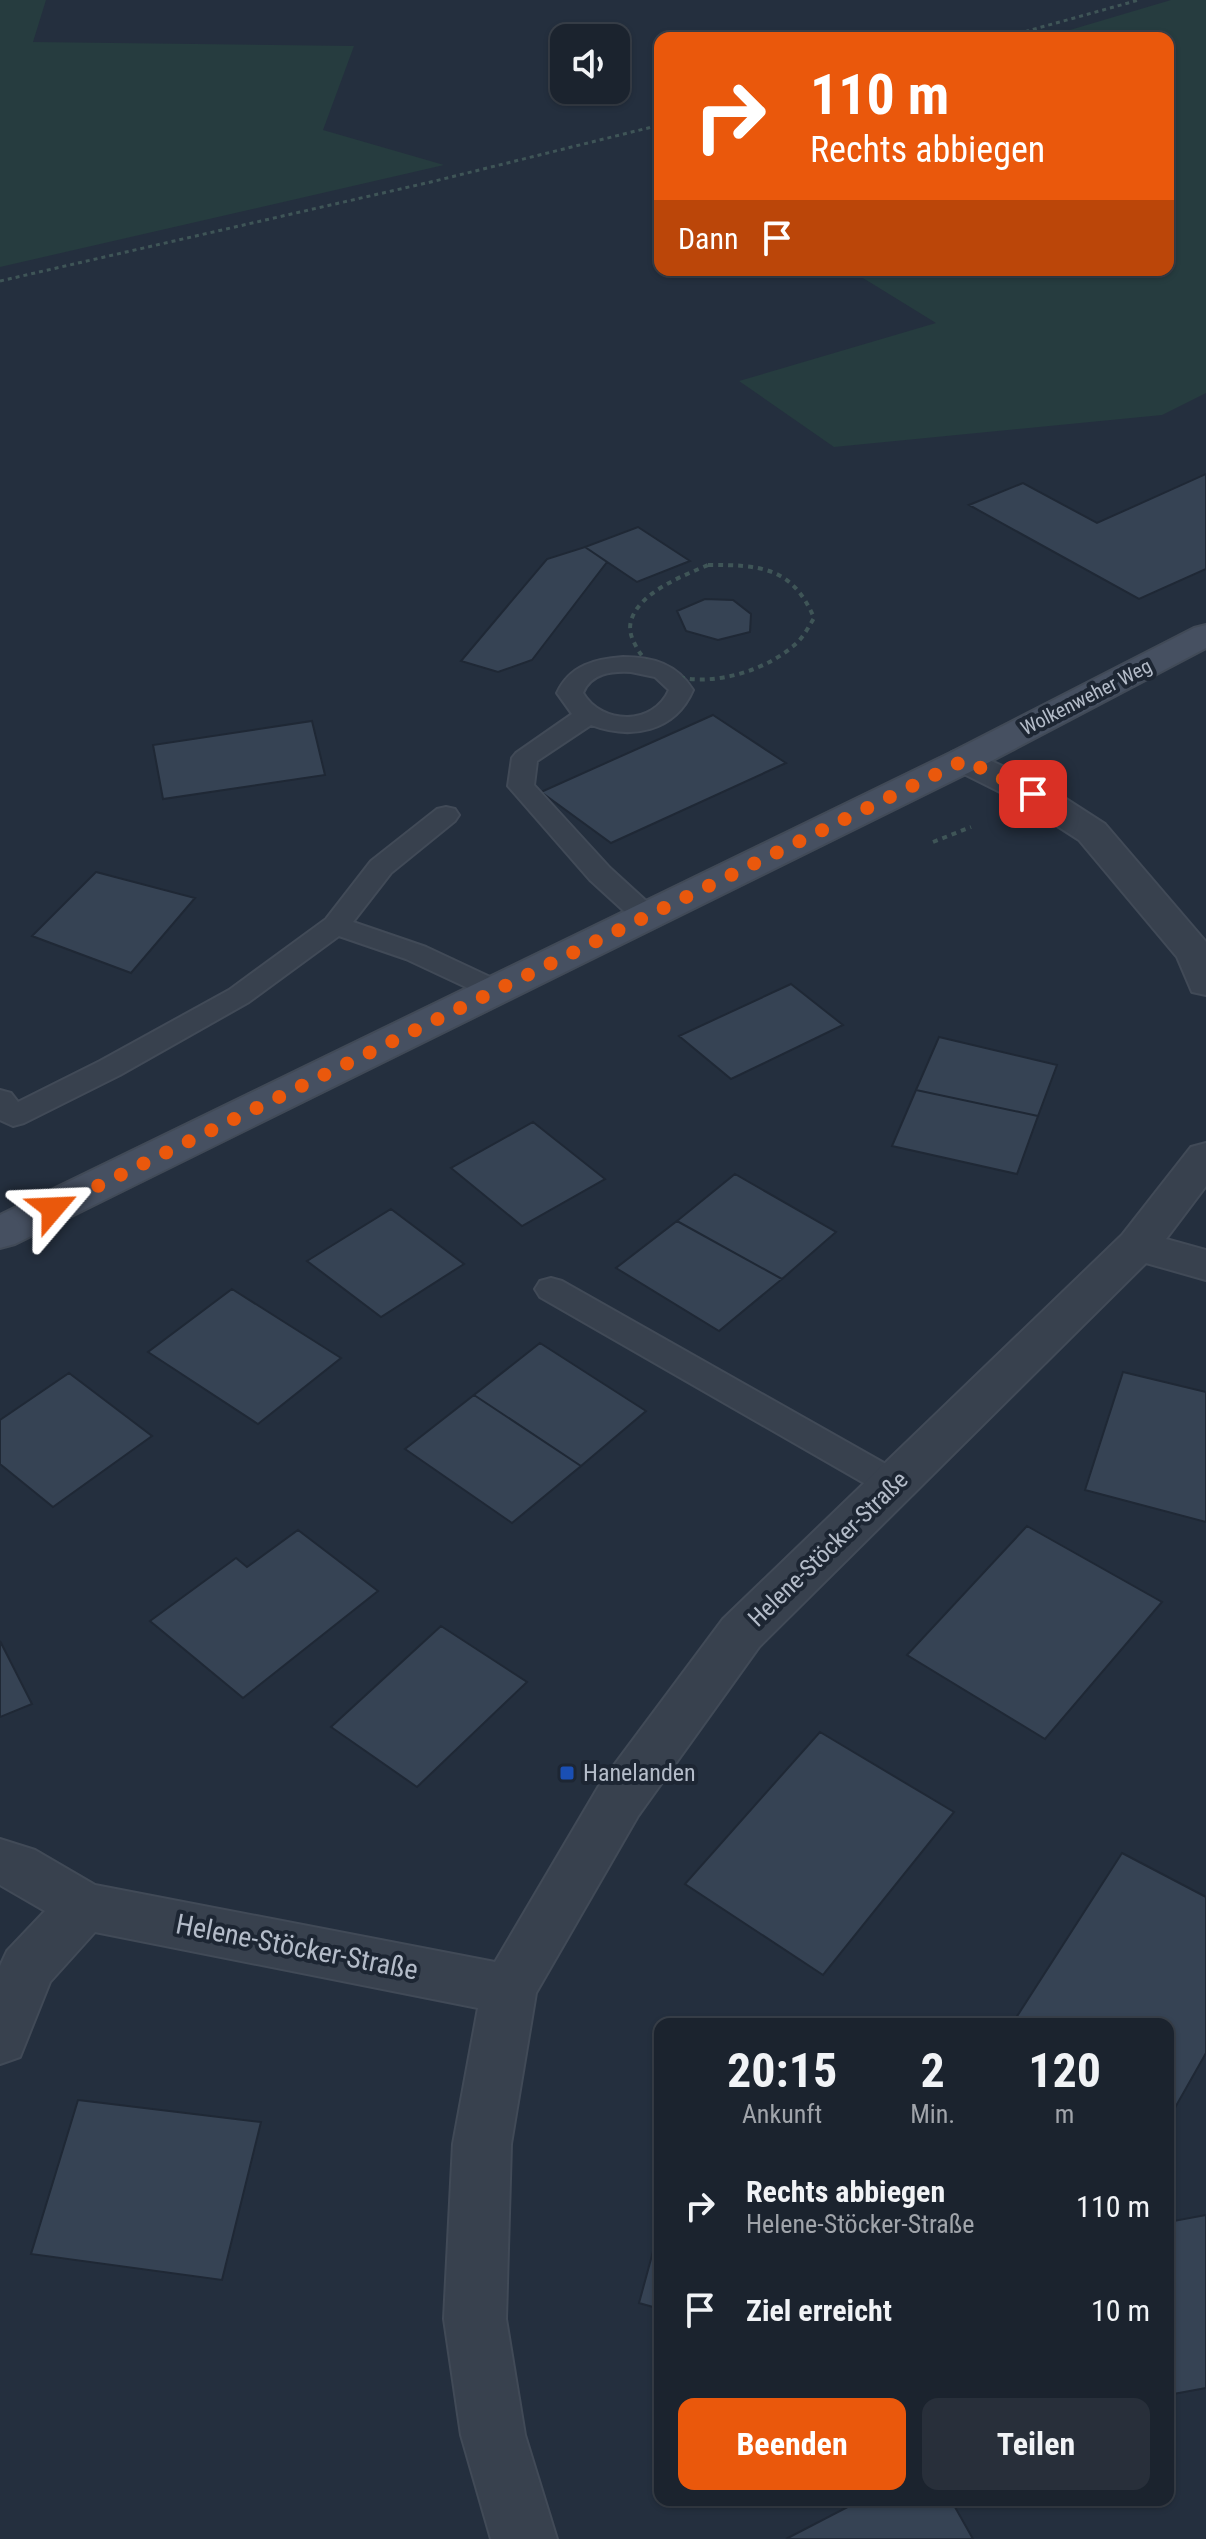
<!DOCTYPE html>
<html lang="de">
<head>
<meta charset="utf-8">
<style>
	body { margin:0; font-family:"Roboto Condensed",sans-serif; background:#282f3a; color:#f1f3f6; height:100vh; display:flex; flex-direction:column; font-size:30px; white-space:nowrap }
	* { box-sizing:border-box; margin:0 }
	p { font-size:26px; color:#a0a4aa }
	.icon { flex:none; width:44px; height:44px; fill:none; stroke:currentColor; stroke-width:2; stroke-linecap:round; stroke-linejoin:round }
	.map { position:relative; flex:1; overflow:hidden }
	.details { position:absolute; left:654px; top:2018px; width:520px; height:488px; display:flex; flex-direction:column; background:#1b232e; border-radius:16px; box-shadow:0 2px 6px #0004,0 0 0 2px #39404a }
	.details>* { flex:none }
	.top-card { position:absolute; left:654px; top:32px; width:520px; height:244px; border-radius:16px; box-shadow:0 2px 6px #0004,0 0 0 2px #39404a; background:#ea580c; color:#fff; overflow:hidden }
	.tools { position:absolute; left:550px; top:24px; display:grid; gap:16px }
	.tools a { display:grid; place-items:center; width:80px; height:80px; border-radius:16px; background:#1b232e; box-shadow:0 2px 6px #0004,0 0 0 2px #39404a; font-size:40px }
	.pin { position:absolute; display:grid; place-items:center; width:68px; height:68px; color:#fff; margin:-34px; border-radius:16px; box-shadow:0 4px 12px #0006 }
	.me { position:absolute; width:88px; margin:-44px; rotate:64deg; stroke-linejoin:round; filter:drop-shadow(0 0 6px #0008) }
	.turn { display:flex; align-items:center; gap:28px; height:168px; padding:0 24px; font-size:36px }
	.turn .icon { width:104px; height:104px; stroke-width:2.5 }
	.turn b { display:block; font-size:56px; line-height:68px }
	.then { display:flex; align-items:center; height:76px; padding:0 24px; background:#0003; gap:16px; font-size:30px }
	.eta { display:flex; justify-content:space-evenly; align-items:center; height:136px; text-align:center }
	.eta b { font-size:48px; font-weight:700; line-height:56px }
	.action { display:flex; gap:16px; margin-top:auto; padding:16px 24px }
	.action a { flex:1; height:92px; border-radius:16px; background:#ea580c; color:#fff; font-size:32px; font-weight:700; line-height:92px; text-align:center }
	.action a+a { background:#282f3a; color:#f1f3f6 }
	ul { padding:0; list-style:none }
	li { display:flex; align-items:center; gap:24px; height:104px; padding:0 24px }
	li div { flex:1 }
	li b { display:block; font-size:30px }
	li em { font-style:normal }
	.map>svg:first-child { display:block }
	.green { fill:#263c3f }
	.building { fill:#364354; stroke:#1f2835; stroke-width:2 }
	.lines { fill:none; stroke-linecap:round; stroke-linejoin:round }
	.lane-casing { stroke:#414a57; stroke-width:4 }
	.street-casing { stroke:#414a57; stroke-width:4 }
	.secondary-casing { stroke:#414a57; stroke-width:4 }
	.path-far1 { stroke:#3f5557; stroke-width:3; stroke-dasharray:4 4; stroke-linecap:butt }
	.path { stroke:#3f5557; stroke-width:4; stroke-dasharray:5 5; stroke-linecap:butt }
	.lane { fill:#38414e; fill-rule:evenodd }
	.street { fill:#38414e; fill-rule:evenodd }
	.secondary { fill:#465061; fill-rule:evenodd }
	.route { stroke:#ea580c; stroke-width:14; stroke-dasharray:0 25.2 }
	.transit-dot { fill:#1a4fb4; stroke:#1d2633; stroke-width:3 }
	.labels { text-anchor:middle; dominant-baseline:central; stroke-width:8; stroke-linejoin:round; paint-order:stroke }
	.far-street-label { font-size:20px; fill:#b4bcc9; stroke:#1d2633 }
	.street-label { font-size:24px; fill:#b4bcc9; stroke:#1d2633 }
	.poi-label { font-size:24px; fill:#b4bcc9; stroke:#1d2633; text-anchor:start }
	.near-street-label { font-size:28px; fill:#b4bcc9; stroke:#1d2633 }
</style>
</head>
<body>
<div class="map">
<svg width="1206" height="2539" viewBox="0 0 1206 2539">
	<rect width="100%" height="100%" fill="#242f3e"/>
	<!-- green -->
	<path class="green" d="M 0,0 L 46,0 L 33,42 L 354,46 L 323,130 L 444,165 L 0,267 Z
		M 1171,0 L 1206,0 L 1206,393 L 1162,415 L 834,447 L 739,381 L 936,323 L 850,270 L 1168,270 L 1168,38 L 1043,38 Z"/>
	<!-- building -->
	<path class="building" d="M 1206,474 L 1206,569 L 1139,599 L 969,505 L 1023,483 L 1097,523 Z
		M 638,527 L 690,561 L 637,582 L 585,547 Z
		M 585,547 L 607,562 L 532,660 L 498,672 L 461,661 L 547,559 Z
		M 705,599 L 733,600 L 751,614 L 750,632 L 718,640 L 686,631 L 677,611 Z
		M 713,715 L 786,763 L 611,843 L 541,792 Z
		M 312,721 L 325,775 L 163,799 L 153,745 Z
		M 96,872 L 195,898 L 131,973 L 32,936 Z
		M 791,984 L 843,1025 L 731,1079 L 679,1036 Z
		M 939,1037 L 1057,1065 L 1038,1116 L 916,1090 Z
		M 916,1090 L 1038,1116 L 1017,1174 L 892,1146 Z
		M 533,1122 L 605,1179 L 522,1226 L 451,1168 Z
		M 735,1174 L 836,1232 L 782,1279 L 677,1221 Z
		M 391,1209 L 464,1264 L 381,1317 L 307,1261 Z
		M 677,1221 L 782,1279 L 719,1331 L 616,1268 Z
		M 232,1289 L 341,1358 L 258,1424 L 148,1352 Z
		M 540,1343 L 646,1411 L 581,1466 L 474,1395 Z
		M 1123,1372 L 1206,1392 L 1206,1522 L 1085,1490 Z
		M 69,1373 L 152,1436 L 53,1507 L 0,1464 L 0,1420 Z
		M 474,1395 L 581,1466 L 512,1523 L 405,1449 Z
		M 1027,1526 L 1162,1602 L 1045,1739 L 907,1655 Z
		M 298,1530 L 378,1591 L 243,1698 L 150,1621 L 236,1558 L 247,1567 Z
		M 441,1626 L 527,1682 L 417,1787 L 331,1727 Z
		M 0,1641 L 32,1704 L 0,1717 Z
		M 820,1732 L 954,1812 L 823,1975 L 685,1884 Z
		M 1122,1853 L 1206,1897 L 1206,2053 L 1172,2113 L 1168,2111 L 1168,2024 L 1012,2024 Z
		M 78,2100 L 261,2122 L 222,2280 L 31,2254 Z
		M 1206,2215 L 1206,2388 L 1168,2395 L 1168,2222 Z
		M 660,2226 L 660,2309 L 639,2303 Z
		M 861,2500 L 951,2500 L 973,2539 L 786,2539 Z"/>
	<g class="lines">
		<defs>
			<path id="lane" d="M 623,657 C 653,657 677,664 693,690 C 675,732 631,740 591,725 L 537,761 L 534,785 L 610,868 L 656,910 L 660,916 L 656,922 L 646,924 L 636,922 L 590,880 L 508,786 L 512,758 L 516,753 L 572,714 L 557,693 C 570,665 595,659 623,657 ZM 631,672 L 655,677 L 669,690 C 653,726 602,725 583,693 C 591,673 612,671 631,672 Z
				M 446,807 L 455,809 L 459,815 L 455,821 L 391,873 L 353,922 L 426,947 L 505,984 L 509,990 L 505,996 L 495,999 L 485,996 L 406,959 L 339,936 L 249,1002 L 120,1075 L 24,1123 L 13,1126 L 0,1120 L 0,1090 L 11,1093 L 18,1102 L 100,1061 L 229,990 L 326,919 L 371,861 L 437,809 Z
				M 551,1278 L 562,1281 L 907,1476 L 912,1485 L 907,1494 L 895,1498 L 883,1494 L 540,1297 L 535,1289 L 540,1281 Z"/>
			<path id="street" d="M 965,749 L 1046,786 L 1105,824 L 1206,942 L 1206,995 L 1192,992 L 1177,957 L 1079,840 L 1020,802 L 952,768 L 947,760 L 952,752 Z
				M 1206,1143 L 1206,1186 L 1166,1239 L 1206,1250 L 1206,1280 L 1146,1263 L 759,1647 L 638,1816 L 536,1993 L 511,2144 L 506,2319 L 525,2435 L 557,2539 L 491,2539 L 461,2435 L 444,2319 L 453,2144 L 478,2008 L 95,1932 L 50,1982 L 20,2057 L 0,2064 L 0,1966 L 7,1951 L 45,1911 L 0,1885 L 0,1839 L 35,1850 L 95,1885 L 495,1962 L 600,1784 L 723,1619 L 1122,1235 L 1191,1147 Z"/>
			<path id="secondary" d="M 1206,625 L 1206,648 L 978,768 L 15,1244 L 0,1248 L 0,1215 L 952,752 L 1194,628 Z"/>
		</defs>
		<!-- lane casing -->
		<use href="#lane" class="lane-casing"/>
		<!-- street casing -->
		<use href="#street" class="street-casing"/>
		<!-- secondary casing -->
		<use href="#secondary" class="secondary-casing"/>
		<!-- path-far1 -->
		<path class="path-far1" d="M 1002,38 L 1139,0
			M 0,281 L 435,181 L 660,125"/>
		<!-- path -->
		<path class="path" d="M 708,565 C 759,565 792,566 814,618 C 808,628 802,640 792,647 C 755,679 669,699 638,650 C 633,641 628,632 631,621 C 639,592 683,576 708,565 Z
			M 933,842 L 971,827"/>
		<!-- lane -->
		<use href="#lane" class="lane"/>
		<!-- street -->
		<use href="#street" class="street"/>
		<!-- secondary -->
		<use href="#secondary" class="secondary"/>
	</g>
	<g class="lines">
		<!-- route -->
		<path class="route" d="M 53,1208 L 965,760 L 1033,794"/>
	</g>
	<!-- markers -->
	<rect class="transit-dot" x="559" y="1765" width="16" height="16" rx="4"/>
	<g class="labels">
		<!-- far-street labels -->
		<g class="far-street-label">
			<text transform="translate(1086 697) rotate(-27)">Wolkenweher Weg</text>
		</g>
		<!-- street labels -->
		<g class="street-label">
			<text transform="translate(828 1549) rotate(-44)">Helene-Stöcker-Straße</text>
		</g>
		<!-- poi labels -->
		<g class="poi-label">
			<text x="583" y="1773">Hanelanden</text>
		</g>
		<!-- near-street labels -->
		<g class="near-street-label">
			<text transform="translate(297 1947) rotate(11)">Helene-Stöcker-Straße</text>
		</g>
	</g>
</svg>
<div class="tools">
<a><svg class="icon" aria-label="sound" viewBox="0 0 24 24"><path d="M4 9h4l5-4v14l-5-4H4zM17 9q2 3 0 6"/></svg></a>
</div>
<div class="pin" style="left:1033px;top:794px;background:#d93025"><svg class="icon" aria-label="arrive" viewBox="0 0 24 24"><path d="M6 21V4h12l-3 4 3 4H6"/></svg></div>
<svg class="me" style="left:53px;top:1208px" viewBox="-20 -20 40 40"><path d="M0-17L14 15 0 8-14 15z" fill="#ea580c" stroke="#fff" stroke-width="4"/></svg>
<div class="top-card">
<div class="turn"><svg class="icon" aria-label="right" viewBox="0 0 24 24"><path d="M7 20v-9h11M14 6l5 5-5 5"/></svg><div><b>110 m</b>Rechts abbiegen</div></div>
<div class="then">Dann<svg class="icon" aria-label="arrive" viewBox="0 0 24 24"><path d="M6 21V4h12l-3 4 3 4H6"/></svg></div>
</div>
<section class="details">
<div class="eta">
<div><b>20:15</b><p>Ankunft</p></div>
<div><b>2</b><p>Min.</p></div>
<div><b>120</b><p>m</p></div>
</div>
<ul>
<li><svg class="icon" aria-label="right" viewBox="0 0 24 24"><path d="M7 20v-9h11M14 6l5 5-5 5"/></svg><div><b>Rechts abbiegen</b><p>Helene-Stöcker-Straße</p></div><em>110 m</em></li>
<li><svg class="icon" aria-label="arrive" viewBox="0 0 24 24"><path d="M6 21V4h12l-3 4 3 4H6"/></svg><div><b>Ziel erreicht</b></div><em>10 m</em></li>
</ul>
<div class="action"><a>Beenden</a><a>Teilen</a></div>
</section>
</div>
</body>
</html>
